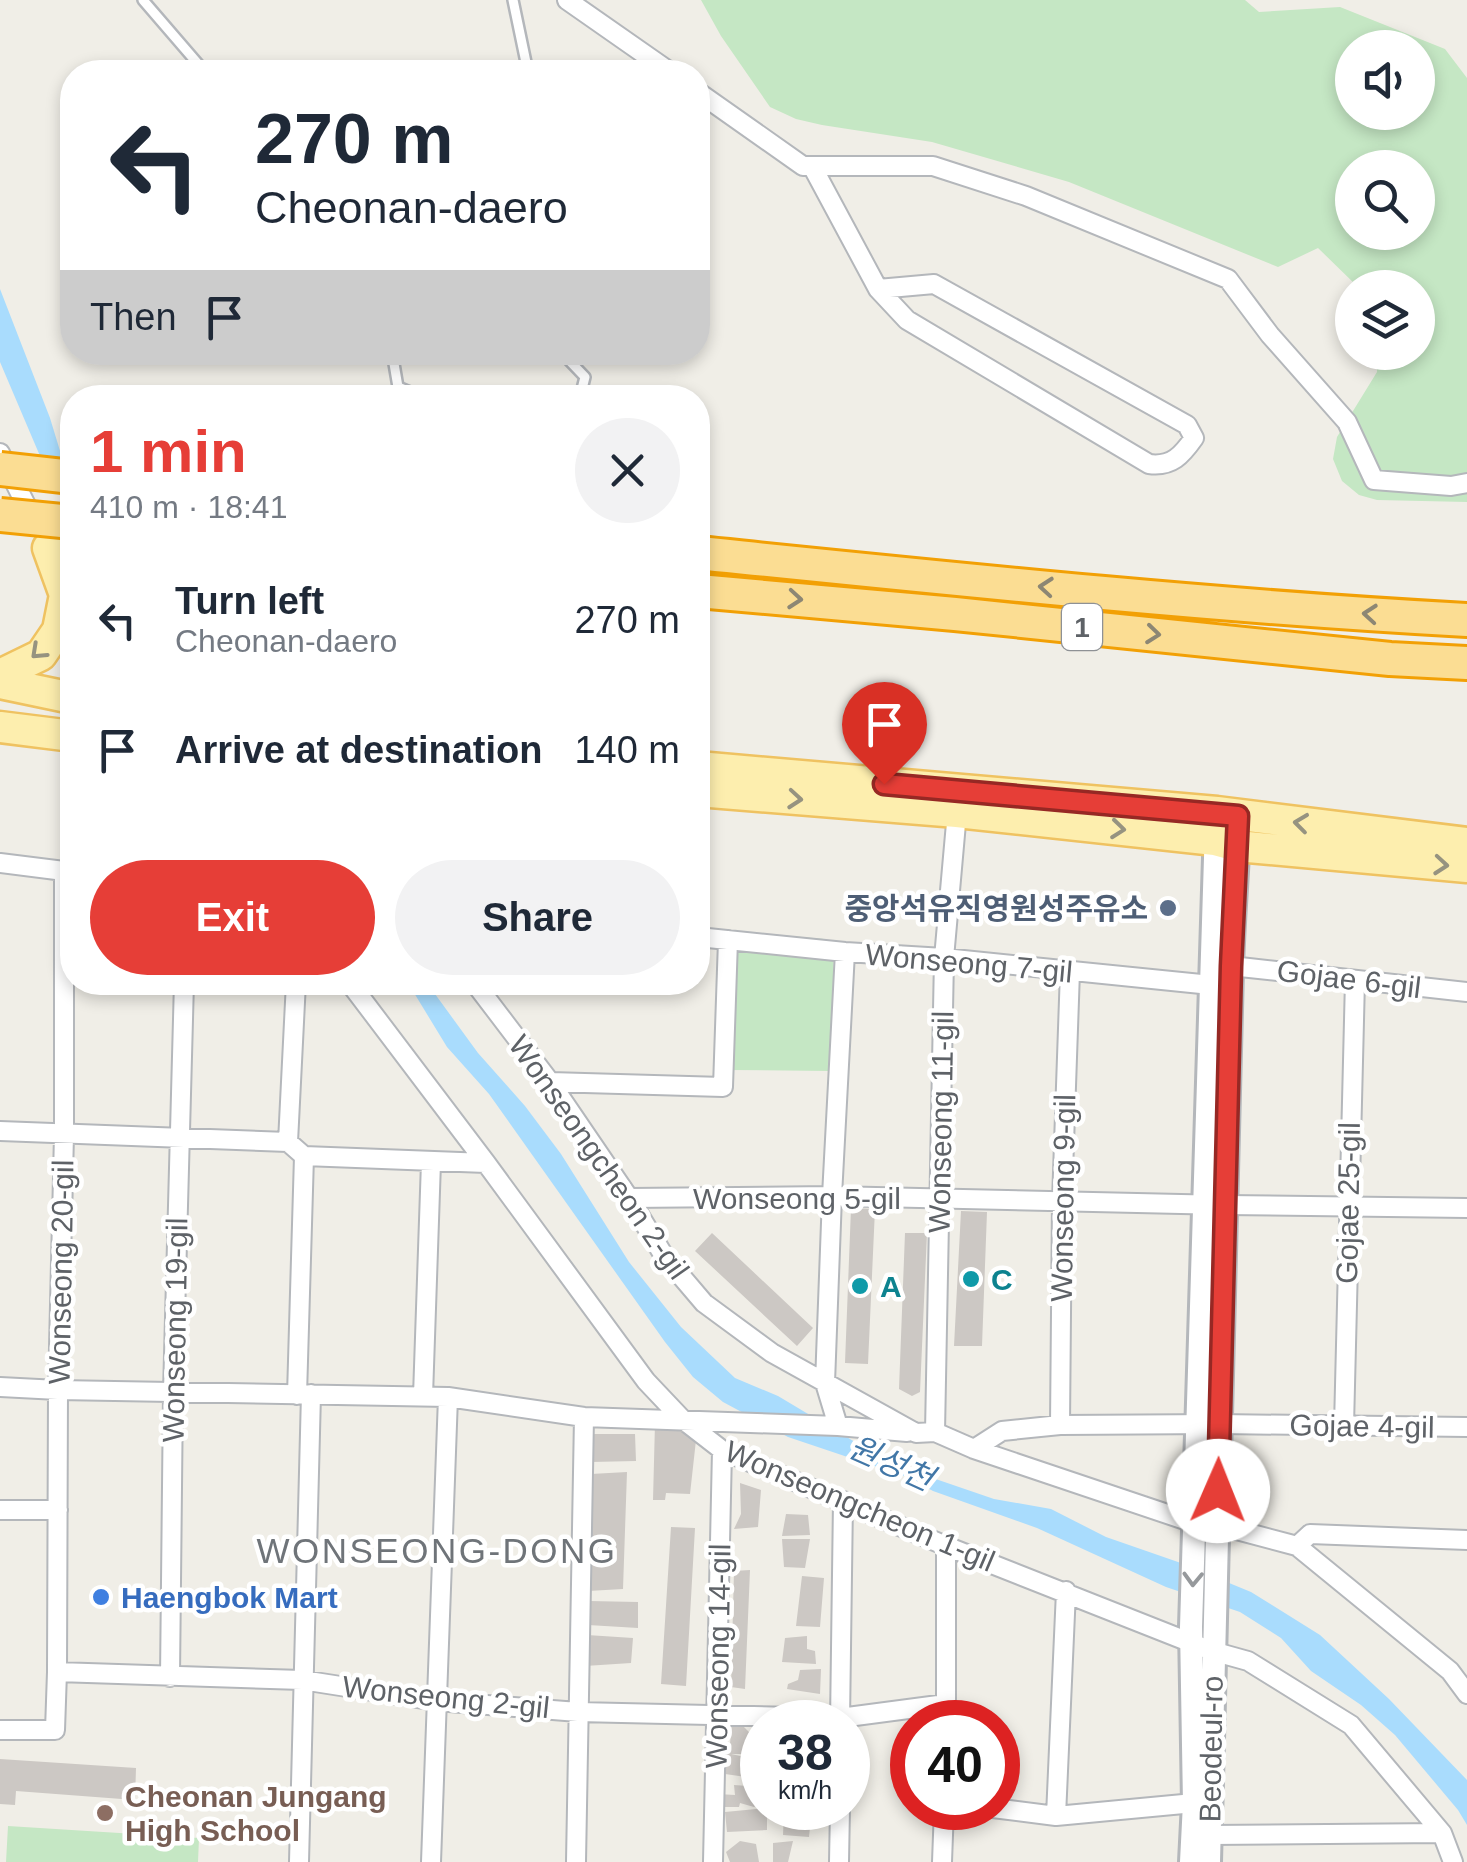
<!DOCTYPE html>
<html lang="en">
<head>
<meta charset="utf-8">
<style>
	body { margin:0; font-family:Helvetica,"Noto Sans KR",sans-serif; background:#f2f2f3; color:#1f2937; height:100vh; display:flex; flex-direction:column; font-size:38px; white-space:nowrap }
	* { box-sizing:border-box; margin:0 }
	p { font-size:32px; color:#747a83 }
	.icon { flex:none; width:55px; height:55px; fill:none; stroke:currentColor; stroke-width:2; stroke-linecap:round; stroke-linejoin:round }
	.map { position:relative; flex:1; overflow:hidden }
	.sheet { position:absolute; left:60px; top:385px; width:650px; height:610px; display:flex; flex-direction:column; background:#fff; border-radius:40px; box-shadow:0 5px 15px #0003 }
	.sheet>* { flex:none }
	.guide { position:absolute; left:60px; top:60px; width:650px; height:305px; border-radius:40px; box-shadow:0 5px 15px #0003; background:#fff; color:#1f2937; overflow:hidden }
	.fabs { position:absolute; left:1335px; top:30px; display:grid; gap:20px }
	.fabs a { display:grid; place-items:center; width:100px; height:100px; border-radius:50%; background:#fff; box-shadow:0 5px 15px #0003; font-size:50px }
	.speed { position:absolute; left:740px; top:1700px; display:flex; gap:20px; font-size:50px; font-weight:700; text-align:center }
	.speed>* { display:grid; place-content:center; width:130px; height:130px; border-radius:50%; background:#fff; box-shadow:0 5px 15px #0003; line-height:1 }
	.speed small { font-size:25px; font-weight:400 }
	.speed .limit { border:15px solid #d22; background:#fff; color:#111 }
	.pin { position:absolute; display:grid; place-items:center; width:85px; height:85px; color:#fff; margin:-102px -42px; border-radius:50% 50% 50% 0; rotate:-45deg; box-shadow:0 0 10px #0007 }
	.pin .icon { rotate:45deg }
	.me { position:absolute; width:110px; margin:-55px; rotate:1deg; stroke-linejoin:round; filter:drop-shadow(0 0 8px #0008) }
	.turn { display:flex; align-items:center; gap:35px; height:210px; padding:0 30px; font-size:45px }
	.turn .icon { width:130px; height:130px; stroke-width:2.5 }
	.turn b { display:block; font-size:70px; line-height:85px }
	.then { display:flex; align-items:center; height:95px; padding:0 30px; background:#0003; gap:20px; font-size:38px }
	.round { display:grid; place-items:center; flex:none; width:105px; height:105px; border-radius:52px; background:#f2f2f3 }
	.overview { display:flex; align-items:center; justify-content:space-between; height:170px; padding:0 30px }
	h1 { font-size:60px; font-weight:700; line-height:75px; color:#e63e37 }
	.button { display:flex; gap:20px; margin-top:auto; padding:20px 30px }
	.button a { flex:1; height:115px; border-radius:60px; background:#e63e37; color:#fff; font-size:40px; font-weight:700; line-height:115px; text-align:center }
	.button a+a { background:#f2f2f3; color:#1f2937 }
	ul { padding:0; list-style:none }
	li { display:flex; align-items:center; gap:30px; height:130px; padding:0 30px }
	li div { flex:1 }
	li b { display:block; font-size:38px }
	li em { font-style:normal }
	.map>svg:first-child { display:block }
	.green { fill:#c5e7c4; fill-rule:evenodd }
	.water { fill:#a9dcfd }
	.building { fill:#ccc8c4 }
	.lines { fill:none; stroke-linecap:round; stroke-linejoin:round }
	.service-casing { stroke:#b4b7bb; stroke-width:14 }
	.minor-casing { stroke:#b4b7bb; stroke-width:22 }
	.tertiary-casing { stroke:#b4b7bb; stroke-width:28 }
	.primary-casing { stroke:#efc261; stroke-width:35 }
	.motorway-casing { stroke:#f2a005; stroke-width:38 }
	.service { stroke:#fff; stroke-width:9 }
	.minor { stroke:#fff; stroke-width:18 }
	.tertiary { stroke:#fff; stroke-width:22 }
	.primary { stroke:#fdeeae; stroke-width:30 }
	.motorway { stroke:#fbdd93; stroke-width:32 }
	.motorway-bridge-casing { stroke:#f2a005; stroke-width:38; stroke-linecap:butt }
	.motorway-bridge { stroke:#fbdd93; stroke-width:32 }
	.oneway { stroke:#8d8774 }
	.oneway2 { stroke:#969380 }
	.oneway3 { stroke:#96999c }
	.route-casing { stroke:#962824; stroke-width:25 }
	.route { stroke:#e63e37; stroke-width:18 }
	.service-dot { fill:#5c6f8a; stroke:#fff; stroke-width:4 }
	.culture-dot { fill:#0f9aa8; stroke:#fff; stroke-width:4 }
	.shop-dot { fill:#3f7fe0; stroke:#fff; stroke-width:4 }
	.education-dot { fill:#8d6e63; stroke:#fff; stroke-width:4 }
	.labels { text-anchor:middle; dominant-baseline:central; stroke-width:9; stroke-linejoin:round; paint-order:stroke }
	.shield { fill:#fff; stroke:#8e9195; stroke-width:2.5 }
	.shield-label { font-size:28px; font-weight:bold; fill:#5e6267 }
	.service-label { font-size:30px; font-weight:bold; fill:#4e5e75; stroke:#fff; text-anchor:end }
	.street-label { font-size:30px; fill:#5e6267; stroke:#fff }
	.culture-label { font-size:30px; font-weight:bold; fill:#0d838f; stroke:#fff; text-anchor:start }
	.shop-label { font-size:30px; font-weight:bold; fill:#366cbe; stroke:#fff; text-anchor:start }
	.education-label { font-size:30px; font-weight:bold; fill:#785e54; stroke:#fff; text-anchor:start }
	.water-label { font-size:32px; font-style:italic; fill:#4277a7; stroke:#fff }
	.quarter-label { font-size:35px; letter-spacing:2.5px; fill:#6f7479; stroke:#fff }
</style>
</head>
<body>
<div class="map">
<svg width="1467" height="1862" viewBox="0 0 1467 1862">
	<rect width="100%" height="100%" fill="#f0eee7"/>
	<!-- green -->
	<path class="green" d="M 701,0 L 1245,0 L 1259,12 L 1340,7 L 1445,49 L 1467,78 L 1467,502 L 1377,500 L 1359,495 L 1342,481 L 1333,459 L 1337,437 L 1377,372 L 1376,353 L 1418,352 L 1418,288 L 1358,287 L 1318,248 L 1278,267 L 1069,182 L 932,142 L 822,125 L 796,119 L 770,107 L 721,36 ZM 1352,48 L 1418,48 L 1418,112 L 1352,112 ZM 1352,168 L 1418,168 L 1418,232 L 1352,232 Z
		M 745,932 L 824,939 L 834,951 L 830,1071 L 730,1070 L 736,940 Z
		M 8,1826 L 199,1838 L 198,1862 L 6,1862 Z"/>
	<!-- water -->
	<path class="water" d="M 0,289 L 50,418 L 64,464 L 72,481 L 72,512 L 40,456 L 0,362 Z
		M 408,983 L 427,983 L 478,1053 L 525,1106 L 561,1154 L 629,1262 L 681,1327 L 735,1378 L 778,1396 L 855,1442 L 921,1474 L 994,1499 L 1051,1509 L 1106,1537 L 1178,1562 L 1251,1592 L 1320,1635 L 1389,1699 L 1467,1780 L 1467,1825 L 1458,1810 L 1395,1735 L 1361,1705 L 1311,1671 L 1281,1638 L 1240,1612 L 1166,1587 L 1037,1528 L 933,1491 L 907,1477 L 788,1437 L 723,1402 L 693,1377 L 665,1342 L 489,1094 L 447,1047 Z"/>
	<!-- building -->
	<path class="building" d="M 851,1208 L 875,1209 L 868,1364 L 845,1363 Z
		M 961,1211 L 987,1212 L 982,1346 L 954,1346 Z
		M 712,1233 L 813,1328 L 797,1346 L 695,1251 Z
		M 905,1233 L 927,1233 L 920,1392 L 912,1396 L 899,1389 Z
		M 655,1423 L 681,1428 L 696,1440 L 690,1494 L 666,1493 L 665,1500 L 653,1500 Z
		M 591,1434 L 635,1434 L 636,1461 L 591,1462 Z
		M 627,1472 L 623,1589 L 588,1591 L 591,1474 Z
		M 740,1483 L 761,1490 L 758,1527 L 734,1529 L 741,1514 Z
		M 786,1514 L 808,1515 L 810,1535 L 782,1536 Z
		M 671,1527 L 695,1528 L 686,1686 L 661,1684 Z
		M 782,1539 L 810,1539 L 805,1568 L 784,1567 Z
		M 750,1570 L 745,1689 L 731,1687 L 734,1571 Z
		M 802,1576 L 824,1578 L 820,1627 L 796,1626 Z
		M 589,1601 L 638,1602 L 638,1628 L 588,1625 Z
		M 587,1635 L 633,1638 L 631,1663 L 585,1666 Z
		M 807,1636 L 807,1649 L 815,1651 L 816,1664 L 782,1662 L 785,1638 Z
		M 821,1669 L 820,1694 L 787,1689 L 788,1684 L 798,1680 L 800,1670 Z
		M 732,1722 L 740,1723 L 753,1736 L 752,1754 L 729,1754 Z
		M 727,1753 L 762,1761 L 760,1779 L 725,1774 Z
		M 0,1759 L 136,1768 L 135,1800 L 16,1791 L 15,1805 L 0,1804 Z
		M 734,1785 L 762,1787 L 762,1802 L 754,1807 L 740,1803 L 739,1807 L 718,1807 L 718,1794 L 735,1795 Z
		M 767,1808 L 767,1830 L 727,1832 L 725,1812 Z
		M 794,1808 L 812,1808 L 809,1837 L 783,1835 L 784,1810 Z
		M 740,1841 L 756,1844 L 759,1862 L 730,1862 L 726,1852 Z
		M 793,1841 L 788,1862 L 773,1862 L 773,1843 Z"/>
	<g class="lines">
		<defs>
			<path id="service" d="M 143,0 L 205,72
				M 513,0 L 528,72
				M 392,352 L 398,387 L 424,398
				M 561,352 L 585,377 L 581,393 L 572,398"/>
			<path id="minor" d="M 567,0 L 670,72
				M 698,92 L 803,166 L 933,166 L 1026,196 L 1228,279 L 1270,335 L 1347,422 L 1374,480 L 1451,486 L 1467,483
				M 812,166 L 878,289 L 907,320 L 1149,464 C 1172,467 1182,455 1194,438 L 1187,425 L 934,284 L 878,289
				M 0,453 L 35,523
				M 0,863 L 72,872
				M 698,937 L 845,952 L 944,958 L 1211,985
				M 1231,966 L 1467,992
				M 296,982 L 288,1142 L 304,1156 L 297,1395
				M 349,982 L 486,1163 L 646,1381 L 682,1419 L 722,1450 L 946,1546 L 1212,1651 L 1248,1661 L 1351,1725 L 1442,1833 L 1453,1862
				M 474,982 L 550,1082 L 629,1198 L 664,1256 L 704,1303 L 772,1353 L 916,1433 L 935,1432 L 974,1449 L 1194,1523 L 1218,1525 L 1297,1546 L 1450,1671 L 1467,1694
				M 550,1082 L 723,1087 L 728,940
				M 0,1131 L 288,1142
				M 304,1156 L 486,1163
				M 629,1198 L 832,1196 L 1225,1205 L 1467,1208
				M 0,1387 L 58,1390 L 448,1397 L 584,1417 L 838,1426 L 907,1432
				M 423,1396 L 431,1162
				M 1060,1425 L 1062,1201 L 1070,971
				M 838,1426 L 825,1383 L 832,1196 L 845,952
				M 1344,1426 L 1355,980
				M 935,1432 L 944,958 L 957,812
				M 974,1449 L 1002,1431 L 1060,1425 L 1219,1424 L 1467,1427
				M 0,1510 L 58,1510
				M 1297,1546 L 1310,1534 L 1467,1540
				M 57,1672 L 58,1390 L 64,1134 L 64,872
				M 170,1677 L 173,1392 L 184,982
				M 840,1722 L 843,1501
				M 946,1722 L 946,1546
				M 0,1730 L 55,1730 L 57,1672 L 302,1680 L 436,1701 L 578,1712 L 840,1718 L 946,1704
				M 993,1808 L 1056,1816 L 1194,1803
				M 1056,1816 L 1066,1591
				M 1210,1835 L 1442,1833
				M 299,1862 L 311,1394
				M 431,1862 L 448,1397
				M 576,1862 L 584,1417
				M 713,1862 L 722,1450
				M 839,1862 L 840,1808
				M 942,1862 L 944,1808"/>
			<path id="tertiary" d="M 1191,1862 L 1194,1803 L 1191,1627 L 1216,826
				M 1209,1862 C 1215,1565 1222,1268 1231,970 C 1232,925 1236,880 1238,834"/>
			<path id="primary" d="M 0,675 L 41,655 L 58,630 L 65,595 L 48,548
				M 0,683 L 72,698
				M 0,727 L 72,736
				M 698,767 L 1217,812 L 1467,843
				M 698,791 L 957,812 L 1215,840 L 1237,846 L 1467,867"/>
			<path id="motorway" d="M 698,553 C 953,579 1210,606 1467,620
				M 698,591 L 955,614 L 1390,659 L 1467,663"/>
		</defs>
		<!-- service casing -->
		<use href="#service" class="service-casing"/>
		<!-- minor casing -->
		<use href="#minor" class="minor-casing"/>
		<!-- tertiary casing -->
		<use href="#tertiary" class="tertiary-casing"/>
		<!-- primary casing -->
		<use href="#primary" class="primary-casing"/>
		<!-- motorway casing -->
		<use href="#motorway" class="motorway-casing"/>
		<!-- service -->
		<use href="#service" class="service"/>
		<!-- minor -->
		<use href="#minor" class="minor"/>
		<!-- tertiary -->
		<use href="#tertiary" class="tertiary"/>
		<!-- primary -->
		<use href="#primary" class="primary"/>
		<!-- motorway -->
		<use href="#motorway" class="motorway"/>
		<defs>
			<path id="motorway-bridge" d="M 0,469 L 72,477
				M 0,515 L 72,522"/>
		</defs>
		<!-- motorway-bridge casing -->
		<use href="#motorway-bridge" class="motorway-bridge-casing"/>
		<!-- motorway-bridge -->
		<use href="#motorway-bridge" class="motorway-bridge"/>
	</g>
	<!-- one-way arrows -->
	<defs><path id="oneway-chevron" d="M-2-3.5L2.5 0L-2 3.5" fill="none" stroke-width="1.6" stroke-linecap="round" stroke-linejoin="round" transform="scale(2.5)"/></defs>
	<g class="oneway">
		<use href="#oneway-chevron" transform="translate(1046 587) rotate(-175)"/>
		<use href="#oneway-chevron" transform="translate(795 599) rotate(5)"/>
		<use href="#oneway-chevron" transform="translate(1370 614) rotate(-175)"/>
		<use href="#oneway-chevron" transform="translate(1153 634) rotate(6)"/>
	</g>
	<g class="oneway2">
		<use href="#oneway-chevron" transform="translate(38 652) rotate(137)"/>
		<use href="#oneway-chevron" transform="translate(795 799) rotate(5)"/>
		<use href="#oneway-chevron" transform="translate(1301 823) rotate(-173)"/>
		<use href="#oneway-chevron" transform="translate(1118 829) rotate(6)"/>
		<use href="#oneway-chevron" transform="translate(1441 865) rotate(5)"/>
	</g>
	<use class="oneway3" href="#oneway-chevron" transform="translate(1193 1579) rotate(92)"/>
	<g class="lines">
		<defs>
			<path id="route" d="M 884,784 L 1238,816 L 1231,966 L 1218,1491"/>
		</defs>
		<!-- route casing -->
		<use href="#route" class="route-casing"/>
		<!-- route -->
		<use href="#route" class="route"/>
	</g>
	<!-- markers -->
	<circle class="service-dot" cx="1168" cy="908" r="10"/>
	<g class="culture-dot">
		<circle cx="971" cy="1279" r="10"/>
		<circle cx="860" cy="1286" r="10"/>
	</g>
	<circle class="shop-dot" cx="101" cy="1597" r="10"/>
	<circle class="education-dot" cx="105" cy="1813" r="10"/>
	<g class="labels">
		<!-- shield labels -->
		<rect class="shield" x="1062" y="604" width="40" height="46" rx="8"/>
		<g class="shield-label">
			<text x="1082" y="627">1</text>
		</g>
		<!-- service labels -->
		<g class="service-label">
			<text x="1148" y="908">중앙석유직영원성주유소</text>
		</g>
		<!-- street labels -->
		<g class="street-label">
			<text transform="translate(969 963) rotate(5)">Wonseong 7-gil</text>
			<text transform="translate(1349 979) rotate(7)">Gojae 6-gil</text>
			<text transform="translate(941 1122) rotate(-89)">Wonseong 11-gil</text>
			<text transform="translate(599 1157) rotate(55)">Wonseongcheon 2-gil</text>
			<text x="797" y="1198">Wonseong 5-gil</text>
			<text transform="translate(1063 1198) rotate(-89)">Wonseong 9-gil</text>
			<text transform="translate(1348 1203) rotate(-89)">Gojae 25-gil</text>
			<text transform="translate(61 1272) rotate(-89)">Wonseong 20-gil</text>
			<text transform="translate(175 1330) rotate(-89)">Wonseong 19-gil</text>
			<text transform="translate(1362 1426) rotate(1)">Gojae 4-gil</text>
			<text transform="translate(860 1506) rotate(23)">Wonseongcheon 1-gil</text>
			<text transform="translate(718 1656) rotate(-89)">Wonseong 14-gil</text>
			<text transform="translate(446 1697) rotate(6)">Wonseong 2-gil</text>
			<text transform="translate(1211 1749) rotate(-89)">Beodeul-ro</text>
		</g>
		<!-- culture labels -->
		<g class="culture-label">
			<text x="991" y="1279">C</text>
			<text x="880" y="1286">A</text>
		</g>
		<!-- shop labels -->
		<g class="shop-label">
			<text x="121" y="1597">Haengbok Mart</text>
		</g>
		<!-- education labels -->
		<g class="education-label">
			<text x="125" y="1796">Cheonan Jungang<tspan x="125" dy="34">High School</tspan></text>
		</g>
		<!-- water labels -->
		<g class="water-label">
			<text transform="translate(891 1463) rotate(24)">원성천</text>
		</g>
		<!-- quarter labels -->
		<g class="quarter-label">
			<text x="437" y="1550">WONSEONG-DONG</text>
		</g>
	</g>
</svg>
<div class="fabs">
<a><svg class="icon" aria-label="sound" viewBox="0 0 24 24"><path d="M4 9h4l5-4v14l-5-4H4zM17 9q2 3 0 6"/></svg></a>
<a><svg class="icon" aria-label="search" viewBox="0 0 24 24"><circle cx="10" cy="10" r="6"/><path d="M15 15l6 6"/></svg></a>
<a><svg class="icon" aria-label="layers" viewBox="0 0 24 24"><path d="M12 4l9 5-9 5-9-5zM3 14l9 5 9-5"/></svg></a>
</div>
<div class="speed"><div>38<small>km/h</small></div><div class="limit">40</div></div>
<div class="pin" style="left:884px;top:784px;background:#d93025"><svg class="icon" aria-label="arrive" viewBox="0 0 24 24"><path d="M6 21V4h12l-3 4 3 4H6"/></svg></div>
<svg class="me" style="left:1218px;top:1491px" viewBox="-20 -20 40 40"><circle r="19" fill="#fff"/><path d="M0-13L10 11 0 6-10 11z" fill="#e63e37"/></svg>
<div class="guide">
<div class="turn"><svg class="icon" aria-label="left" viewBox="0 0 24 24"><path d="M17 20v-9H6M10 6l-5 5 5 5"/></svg><div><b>270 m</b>Cheonan-daero</div></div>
<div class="then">Then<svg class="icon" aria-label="arrive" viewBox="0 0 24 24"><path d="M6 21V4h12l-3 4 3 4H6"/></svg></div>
</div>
<section class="sheet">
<div class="overview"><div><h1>1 min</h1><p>410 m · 18:41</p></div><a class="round"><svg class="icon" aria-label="close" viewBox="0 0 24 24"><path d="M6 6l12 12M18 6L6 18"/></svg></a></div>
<ul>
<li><svg class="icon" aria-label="left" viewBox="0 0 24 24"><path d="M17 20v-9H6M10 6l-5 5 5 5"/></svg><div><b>Turn left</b><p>Cheonan-daero</p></div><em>270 m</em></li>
<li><svg class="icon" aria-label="arrive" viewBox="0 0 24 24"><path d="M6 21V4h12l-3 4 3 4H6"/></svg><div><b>Arrive at destination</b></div><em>140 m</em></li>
</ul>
<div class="button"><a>Exit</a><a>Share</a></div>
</section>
</div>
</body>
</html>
